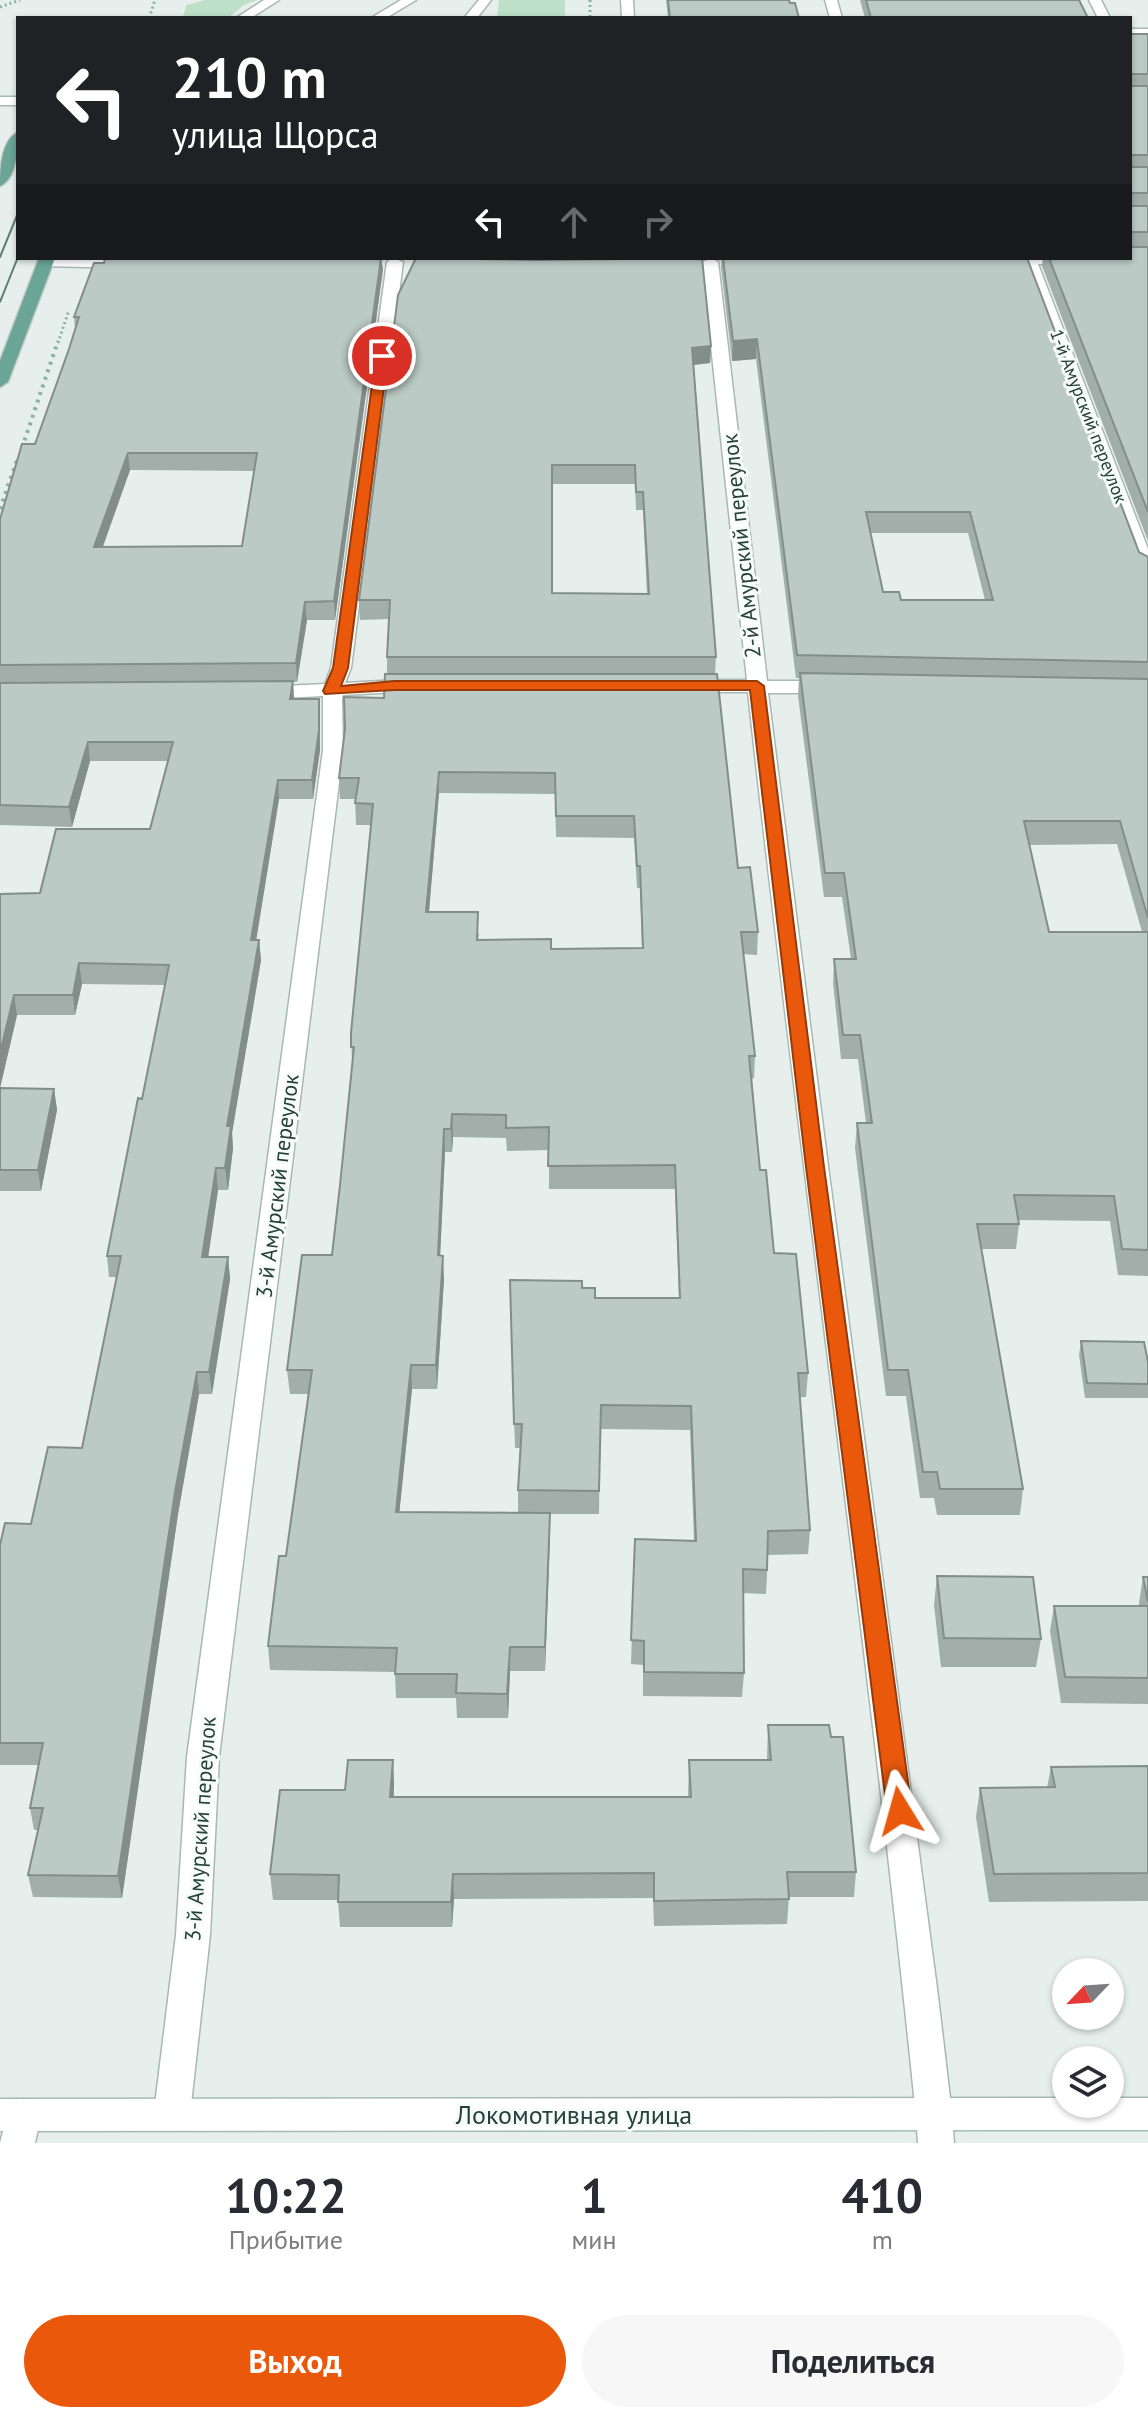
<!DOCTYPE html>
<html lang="ru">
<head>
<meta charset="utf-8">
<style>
	body { margin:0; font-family:"PT Sans",sans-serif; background:#f7f7f7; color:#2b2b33; height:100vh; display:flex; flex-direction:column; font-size:30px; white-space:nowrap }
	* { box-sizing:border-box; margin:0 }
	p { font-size:26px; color:#7c7c81 }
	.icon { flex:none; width:44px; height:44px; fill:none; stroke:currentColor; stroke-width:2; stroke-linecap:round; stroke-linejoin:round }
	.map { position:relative; height:2143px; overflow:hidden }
	.panel { display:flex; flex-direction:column; background:#fff; flex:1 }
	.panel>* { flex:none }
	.banner { position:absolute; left:16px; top:16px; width:1116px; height:244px; border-radius:0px; box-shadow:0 2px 6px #0004; background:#202124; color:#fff; overflow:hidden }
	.needle { width:52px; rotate:245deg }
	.fabs { position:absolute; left:1052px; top:1958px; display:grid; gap:16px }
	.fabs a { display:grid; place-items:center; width:72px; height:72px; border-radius:50%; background:#fff; box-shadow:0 2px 6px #0004; font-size:40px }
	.pin { position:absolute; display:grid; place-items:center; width:68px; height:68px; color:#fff; margin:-34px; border:4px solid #fff; border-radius:50%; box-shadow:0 2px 8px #0007 }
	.me { position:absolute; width:88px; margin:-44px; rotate:352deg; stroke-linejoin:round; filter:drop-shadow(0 0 6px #0008) }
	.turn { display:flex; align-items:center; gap:28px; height:168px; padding:0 24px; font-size:36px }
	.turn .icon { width:104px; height:104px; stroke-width:2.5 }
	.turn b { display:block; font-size:56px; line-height:68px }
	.lanes { display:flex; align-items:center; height:76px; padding:0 24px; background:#0003; justify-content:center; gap:40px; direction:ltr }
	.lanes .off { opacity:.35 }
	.eta { display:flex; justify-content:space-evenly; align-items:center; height:136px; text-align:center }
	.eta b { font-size:48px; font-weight:700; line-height:56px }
	.primary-button { display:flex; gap:16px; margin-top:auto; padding:16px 24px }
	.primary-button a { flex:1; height:92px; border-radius:48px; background:#ea580c; color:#fff; font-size:32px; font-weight:700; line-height:92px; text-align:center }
	.primary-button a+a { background:#f7f7f7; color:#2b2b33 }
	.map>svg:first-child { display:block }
	.green { fill:#bfe0c8 }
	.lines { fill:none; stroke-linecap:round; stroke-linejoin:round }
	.lane-casing { stroke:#a8b8b2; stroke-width:3 }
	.street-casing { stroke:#a8b8b2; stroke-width:3 }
	.secondary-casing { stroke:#a4bbb3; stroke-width:3 }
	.primary-casing { stroke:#c2cac8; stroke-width:3 }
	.path-far1 { stroke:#86b3a5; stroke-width:3; stroke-dasharray:2 3; stroke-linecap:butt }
	.path { stroke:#86b3a5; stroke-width:4; stroke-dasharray:3 5; stroke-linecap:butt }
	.lane { fill:#fff; fill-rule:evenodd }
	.street { fill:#fff; fill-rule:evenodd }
	.secondary { fill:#fff; fill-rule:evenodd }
	.primary { fill:#6aa596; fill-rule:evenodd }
	.tram { stroke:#5f7d75; stroke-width:2 }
	.wall { fill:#a1aea9; fill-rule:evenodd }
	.shaded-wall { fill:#838d89 }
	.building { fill:#bbcac4; stroke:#838d89; stroke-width:2; fill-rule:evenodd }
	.route { fill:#ea580c; stroke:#983908; stroke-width:2 }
	.labels { text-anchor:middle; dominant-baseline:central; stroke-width:6; stroke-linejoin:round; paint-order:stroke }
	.far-street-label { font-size:18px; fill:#24423a; stroke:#f7fbf9 }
	.street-label { font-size:22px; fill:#24423a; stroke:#f7fbf9 }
	.near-street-label { font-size:26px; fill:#24423a; stroke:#f7fbf9 }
</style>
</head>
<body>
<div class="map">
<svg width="1148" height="2143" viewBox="0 0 1148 2143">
	<rect width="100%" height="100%" fill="#e6efeb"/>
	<!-- green -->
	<path class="green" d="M 205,0 L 257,0 L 244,5 L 228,18 L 183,18 L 186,5 Z
		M 499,0 L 565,0 L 565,18 L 497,18 Z"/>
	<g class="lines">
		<defs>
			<path id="lane" d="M 401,0 L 416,0 L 386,18 L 371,18 Z
				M 479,0 L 491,0 L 477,18 L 464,18 Z
				M 621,0 L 633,0 L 634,18 L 622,18 Z
				M 825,0 L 837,0 L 842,18 L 830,18 Z
				M 1089,0 L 1101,0 L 1110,18 L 1098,18 Z
				M 1130,29 L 1148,29 L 1148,37 L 1130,37 Z
				M 23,2099 L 36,2104 L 41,2115 L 35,2143 L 0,2143 L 10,2104 Z
				M 934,2099 L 947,2104 L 952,2115 L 954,2143 L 918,2143 L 916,2115 L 921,2104 Z"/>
			<path id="street" d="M 264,0 L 279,0 L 251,18 L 236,18 Z
				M 45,258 L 135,258 L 143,263 L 135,268 L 40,266 L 37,263 Z
				M 393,258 L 403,262 L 351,668 L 345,683 L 417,679 L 427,685 L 417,691 L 343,695 L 342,699 L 343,750 L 219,1757 L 210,1935 L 190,2113 L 185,2124 L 172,2129 L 159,2124 L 154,2113 L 176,1935 L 187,1757 L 323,750 L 323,696 L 262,699 L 252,693 L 262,687 L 325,684 L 331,668 L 387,262 Z
				M 712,258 L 718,262 L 767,681 L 829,681 L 839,687 L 829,693 L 768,693 L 828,1166 L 938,1996 L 952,2115 L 947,2126 L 934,2131 L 921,2126 L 916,2115 C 868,1640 800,1167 748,692 L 686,692 L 676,686 L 686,680 L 747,680 L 702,262 Z
				M 989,258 L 1083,259 L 1075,264 L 1038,264 L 1148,549 L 1148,579 L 1139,573 L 1023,264 L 996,264 Z"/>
			<path id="secondary" d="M 0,97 L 18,97 L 18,105 L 0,105 Z
				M 1066,2098 L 1066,2104 L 1110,2104 L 1110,2098 L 1148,2098 L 1148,2130 L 0,2131 L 0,2099 Z"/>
			<path id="primary" d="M 18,132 C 18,148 17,179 0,186 C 0,170 1,140 18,132 Z
				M 39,258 L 55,258 L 8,382 L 0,387 L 0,361 Z"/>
		</defs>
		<!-- lane casing -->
		<use href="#lane" class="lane-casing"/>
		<!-- street casing -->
		<use href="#street" class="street-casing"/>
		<!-- secondary casing -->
		<use href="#secondary" class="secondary-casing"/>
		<!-- primary casing -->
		<use href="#primary" class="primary-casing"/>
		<!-- path-far1 -->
		<path class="path-far1" d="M 590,0 L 590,18
			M 0,7 L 20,0
			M 149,18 L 155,0
			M 58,343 L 69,310"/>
		<!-- path -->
		<path class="path" d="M 22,448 L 58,341
			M 0,509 L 18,457"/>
		<!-- lane -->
		<use href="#lane" class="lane"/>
		<!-- street -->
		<use href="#street" class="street"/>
		<!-- secondary -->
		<use href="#secondary" class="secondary"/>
		<!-- primary -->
		<use href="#primary" class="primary"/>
		<!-- tram -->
		<path class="tram" d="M 0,257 L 18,213
			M 0,302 L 18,257"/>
	</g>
	<!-- wall -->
	<path class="wall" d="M 666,0 L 789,0 L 799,18 L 668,18 Z
		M 860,0 L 1079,0 L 1088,18 L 865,18 Z
		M 1130,34 L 1148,34 L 1148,541 L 1042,266 L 1043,258 L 1130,258 Z
		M 605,258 L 702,258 L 711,346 L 710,363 L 694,365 L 716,657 L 715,674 L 738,868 L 758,932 L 757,955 L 743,954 L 755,1056 L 754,1078 L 752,1079 L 760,1170 L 774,1253 L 808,1373 L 806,1397 L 800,1397 L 810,1530 L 808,1554 L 768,1555 L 766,1594 L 743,1593 L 744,1673 L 742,1697 L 643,1696 L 643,1665 L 631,1664 L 635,1539 L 694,1541 L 690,1430 L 600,1429 L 599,1514 L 550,1514 L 545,1671 L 510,1671 L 508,1718 L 457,1718 L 456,1698 L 396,1698 L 395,1672 L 270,1670 L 268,1646 L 286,1556 L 308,1394 L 290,1394 L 287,1370 L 332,1255 L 340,1185 L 352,1063 L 351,1033 L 371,825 L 356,825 L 355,799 L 340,799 L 339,778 L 384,698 L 387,674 L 387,657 L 389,619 L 360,620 L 359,600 L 484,259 L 605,259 ZM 552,484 L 635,484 L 636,510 L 643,510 L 647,594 L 552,593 ZM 439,793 L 555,794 L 556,837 L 634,838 L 637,888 L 640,888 L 642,948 L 551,949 L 478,940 L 479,934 L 429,912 ZM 453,1137 L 506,1138 L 507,1151 L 549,1150 L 549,1189 L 675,1189 L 679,1298 L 595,1298 L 582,1288 L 510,1280 L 515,1448 L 520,1448 L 518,1490 L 518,1513 L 399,1512 L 412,1389 L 437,1389 L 444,1279 L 440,1256 L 445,1152 L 452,1152 Z
		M 722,258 L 1027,258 L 1139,552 L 1148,557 L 1148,1276 L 1118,1275 L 1110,1221 L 1019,1220 L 1019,1224 L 1016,1249 L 981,1249 L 1023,1489 L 1020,1515 L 937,1515 L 934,1498 L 920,1498 L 906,1396 L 886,1396 L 855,1148 L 857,1123 L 866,1123 L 858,1059 L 841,1059 L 833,983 L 834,959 L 851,959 L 842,897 L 824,897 L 798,696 L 799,678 L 796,678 L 756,359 L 732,361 L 721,267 ZM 871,533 L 968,533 L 985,600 L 901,600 L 883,592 ZM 1117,844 L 1142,932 L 1049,932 L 1029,845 Z
		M 383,269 L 335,620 L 307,620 L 297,682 L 293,682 L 294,699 L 320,718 L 320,750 L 313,799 L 279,799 L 256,940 L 259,940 L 261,960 L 232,1133 L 233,1148 L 228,1190 L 218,1190 L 208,1257 L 228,1257 L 230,1279 L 212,1394 L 199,1394 L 178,1514 L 122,1898 L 33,1897 L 28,1875 L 38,1830 L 34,1830 L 30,1808 L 38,1765 L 0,1765 L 0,1545 L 31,1524 L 82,1448 L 116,1277 L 109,1277 L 107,1256 L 142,1099 L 165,985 L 82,984 L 75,1015 L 17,1015 L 0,1088 L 0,894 L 40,893 L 150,829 L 168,761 L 90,761 L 72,827 L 0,825 L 0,519 L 35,444 L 69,349 L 75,328 L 74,317 ZM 130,470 L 255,471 L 242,546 L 103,547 Z
		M 0,1088 L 54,1089 L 57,1110 L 41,1191 L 0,1191 Z
		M 1081,1341 L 1148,1362 L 1148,1398 L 1085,1398 L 1079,1355 Z
		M 937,1576 L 1041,1639 L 1036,1667 L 941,1667 L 934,1605 Z
		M 1143,1577 L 1148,1577 L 1148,1704 L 1061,1703 L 1050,1631 L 1054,1606 L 1139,1606 L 1139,1603 Z
		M 768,1725 L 856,1872 L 854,1897 L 789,1897 L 787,1924 L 654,1926 L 653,1898 L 454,1899 L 452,1927 L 340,1927 L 338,1900 L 273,1900 L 270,1874 L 345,1790 L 393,1760 L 394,1785 L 394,1797 L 688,1797 L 689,1760 L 767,1760 Z
		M 1148,1766 L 1148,1901 L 989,1902 L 976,1817 L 980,1788 L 1047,1788 L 1051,1767 Z"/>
	<!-- shaded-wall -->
	<path class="shaded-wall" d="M 381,258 L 383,269 L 335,620 L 334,601 Z
		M 757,339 L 756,359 L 732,361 L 733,341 Z
		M 711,346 L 710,363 L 692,365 L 692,348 Z
		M 128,453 L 130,470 L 96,565 L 94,547 Z
		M 305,602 L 307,620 L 297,682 L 296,663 Z
		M 293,681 L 294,700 L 290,699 Z
		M 319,699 L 320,750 L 313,799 L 312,780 Z
		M 88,742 L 90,761 L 72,827 L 69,807 Z
		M 439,772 L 439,793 L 427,934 L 426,912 Z
		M 278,780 L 279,799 L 253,960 L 251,940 Z
		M 259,940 L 261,960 L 232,1133 L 233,1148 L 228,1190 L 225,1168 L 227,1126 Z
		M 79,963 L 82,984 L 75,1015 L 73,995 Z
		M 14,995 L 17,1015 L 0,1088 L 0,1053 Z
		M 54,1089 L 57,1110 L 41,1191 L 38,1170 Z
		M 452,1114 L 453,1137 L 452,1152 L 451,1129 Z
		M 444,1129 L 445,1152 L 439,1279 L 438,1255 Z
		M 216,1168 L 218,1190 L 205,1279 L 202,1257 Z
		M 443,1256 L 444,1279 L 437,1389 L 436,1365 Z
		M 228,1257 L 230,1279 L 212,1394 L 209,1372 Z
		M 411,1365 L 412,1389 L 397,1536 L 396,1512 Z
		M 197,1372 L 199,1394 L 178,1514 L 122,1898 L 118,1876 L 175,1492 Z
		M 550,1513 L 550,1537 L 545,1671 L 545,1647 Z
		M 510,1647 L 510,1671 L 508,1718 L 507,1694 Z
		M 393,1760 L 394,1785 L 392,1822 L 390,1797 Z
		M 453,1874 L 454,1899 L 452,1927 L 451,1902 Z"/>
	<!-- building -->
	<path class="building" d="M 668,0 L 789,0 L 790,3 L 795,3 L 799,18 L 670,18 Z
		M 866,0 L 1079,0 L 1088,18 L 871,18 Z
		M 1130,34 L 1148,34 L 1148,74 L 1130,74 Z
		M 1130,86 L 1148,86 L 1148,155 L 1130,155 L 1130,167 L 1148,167 L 1148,193 L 1130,193 L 1130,206 L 1148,206 L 1148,232 L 1132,232 L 1130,235 Z
		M 1130,247 L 1148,247 L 1148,512 L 1049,258 L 1130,258 Z
		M 105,258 L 381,258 L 334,601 L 305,602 L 296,663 L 0,665 L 0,519 L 22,444 L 35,444 L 69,349 L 79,317 L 74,317 L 94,263 L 104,263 ZM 128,453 L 257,453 L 242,546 L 94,547 Z
		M 416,258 L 536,260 L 702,258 L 711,346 L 692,348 L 716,657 L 387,657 L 390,600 L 359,600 L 398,295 ZM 552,465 L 635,465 L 636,492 L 643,492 L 649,594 L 552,593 Z
		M 723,258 L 1027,258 L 1139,552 L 1148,557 L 1148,662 L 797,655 L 757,339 L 733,341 ZM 866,512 L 970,512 L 993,600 L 901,600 L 899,592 L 883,592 Z
		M 800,673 L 1148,679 L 1148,918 L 1120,821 L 1024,821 L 1049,932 L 1148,932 L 1148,1250 L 1122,1249 L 1114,1196 L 1014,1195 L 1019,1224 L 977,1224 L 1023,1489 L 940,1489 L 937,1472 L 923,1472 L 908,1370 L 888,1370 L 857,1123 L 872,1123 L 860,1035 L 843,1035 L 834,959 L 856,959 L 844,873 L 825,873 Z
		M 385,674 L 717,674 L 738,868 L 750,867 L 758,932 L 741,932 L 755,1056 L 749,1056 L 760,1170 L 766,1170 L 774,1253 L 796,1254 L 808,1373 L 798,1373 L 810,1530 L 768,1531 L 767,1570 L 743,1569 L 744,1673 L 644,1672 L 644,1641 L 631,1640 L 635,1539 L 696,1541 L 691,1406 L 601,1405 L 599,1491 L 518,1490 L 522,1424 L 514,1424 L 510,1280 L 582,1281 L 582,1288 L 595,1288 L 595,1298 L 680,1298 L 675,1165 L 548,1166 L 549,1127 L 506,1128 L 506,1115 L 452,1114 L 451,1129 L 444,1129 L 438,1255 L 443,1256 L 436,1365 L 411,1365 L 396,1512 L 550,1513 L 545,1647 L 510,1647 L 507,1694 L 456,1693 L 457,1674 L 395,1674 L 397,1648 L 268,1646 L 279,1556 L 286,1556 L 312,1370 L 287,1370 L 302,1255 L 332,1255 L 340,1185 L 354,1047 L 351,1047 L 351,1033 L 373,804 L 355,803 L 359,778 L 339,778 L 345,729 L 344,697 L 384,698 ZM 439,772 L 555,773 L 556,816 L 634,816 L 637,866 L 640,866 L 643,948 L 551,949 L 551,939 L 477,940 L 478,912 L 426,912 Z
		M 293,681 L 290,699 L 319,699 L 319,730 L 312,780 L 278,780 L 251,940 L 259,940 L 227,1126 L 231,1126 L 225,1168 L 216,1168 L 202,1257 L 228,1257 L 209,1372 L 197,1372 L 175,1492 L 118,1876 L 28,1875 L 43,1808 L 30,1808 L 43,1743 L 0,1743 L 0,1545 L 5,1523 L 31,1524 L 48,1447 L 82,1448 L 121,1256 L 107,1256 L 138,1098 L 142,1099 L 169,965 L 79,963 L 73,995 L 14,995 L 0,1053 L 0,894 L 40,893 L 56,829 L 150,829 L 173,742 L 88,742 L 69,807 L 0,805 L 0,683 Z
		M 0,1088 L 54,1089 L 38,1170 L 0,1170 Z
		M 1081,1341 L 1144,1342 L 1148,1362 L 1148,1384 L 1087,1383 Z
		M 937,1576 L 1033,1577 L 1041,1639 L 944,1638 Z
		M 1143,1577 L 1148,1577 L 1148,1602 Z
		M 1054,1606 L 1148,1606 L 1148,1678 L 1065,1677 Z
		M 768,1725 L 829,1725 L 831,1737 L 843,1737 L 856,1872 L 787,1872 L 789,1899 L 654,1901 L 654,1873 L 453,1874 L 451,1902 L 338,1902 L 339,1875 L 270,1874 L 280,1790 L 345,1790 L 348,1760 L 393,1760 L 390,1797 L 691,1797 L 689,1760 L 771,1760 Z
		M 1148,1766 L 1148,1873 L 994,1874 L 980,1788 L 1055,1787 L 1051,1767 Z"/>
	<!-- route -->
	<path class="route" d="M 382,352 L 388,356 L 348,668 L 341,686 L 394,681 L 757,681 L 764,686 L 824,1167 L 912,1811 L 908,1818 L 900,1821 L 891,1818 L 887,1811 L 806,1167 L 750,690 L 394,690 L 325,694 L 323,691 L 333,668 L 376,356 Z"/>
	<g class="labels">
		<!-- far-street labels -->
		<g class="far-street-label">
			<text transform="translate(1089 416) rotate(69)">1-й Амурский переулок</text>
		</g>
		<!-- street labels -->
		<g class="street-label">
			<text transform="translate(741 546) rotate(-96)">2-й Амурский переулок</text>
			<text transform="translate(277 1186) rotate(-83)">3-й Амурский переулок</text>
			<text transform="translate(200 1829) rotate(-86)">3-й Амурский переулок</text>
		</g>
		<!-- near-street labels -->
		<g class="near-street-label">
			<text x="574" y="2114">Локомотивная улица</text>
		</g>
	</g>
</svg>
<div class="fabs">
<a><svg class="needle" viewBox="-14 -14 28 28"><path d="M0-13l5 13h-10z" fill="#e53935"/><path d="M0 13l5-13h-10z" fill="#7c7c81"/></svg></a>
<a><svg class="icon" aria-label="layers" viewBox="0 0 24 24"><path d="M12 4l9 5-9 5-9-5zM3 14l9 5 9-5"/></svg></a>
</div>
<div class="pin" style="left:382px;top:356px;background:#d93025"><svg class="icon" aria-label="arrive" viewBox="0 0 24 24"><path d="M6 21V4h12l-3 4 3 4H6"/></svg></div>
<svg class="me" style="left:900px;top:1811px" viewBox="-20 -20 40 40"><path d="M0-17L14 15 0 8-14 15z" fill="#ea580c" stroke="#fff" stroke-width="4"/></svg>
<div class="banner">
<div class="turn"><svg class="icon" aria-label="left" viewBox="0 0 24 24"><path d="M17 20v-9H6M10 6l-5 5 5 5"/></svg><div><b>210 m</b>улица Щорса</div></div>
<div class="lanes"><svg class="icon" aria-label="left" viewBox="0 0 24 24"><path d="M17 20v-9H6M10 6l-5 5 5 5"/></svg><svg class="icon off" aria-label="ahead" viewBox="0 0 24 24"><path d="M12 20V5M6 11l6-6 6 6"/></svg><svg class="icon off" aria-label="right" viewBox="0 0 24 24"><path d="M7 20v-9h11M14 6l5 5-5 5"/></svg></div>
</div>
</div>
<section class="panel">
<div class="eta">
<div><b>10:22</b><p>Прибытие</p></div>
<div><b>1</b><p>мин</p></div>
<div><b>410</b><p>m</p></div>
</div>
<div class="primary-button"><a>Выход</a><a>Поделиться</a></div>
</section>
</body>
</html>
